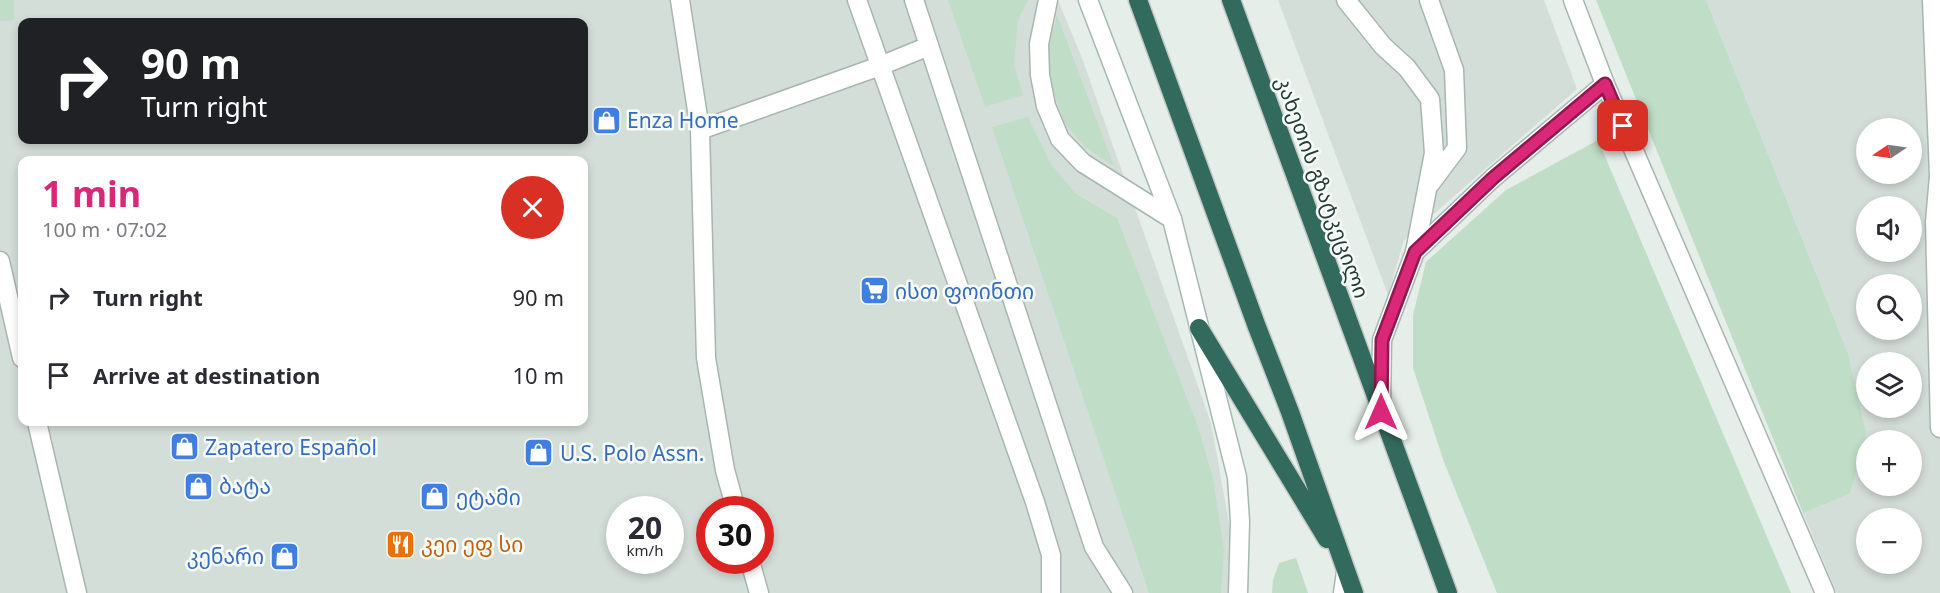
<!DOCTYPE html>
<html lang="en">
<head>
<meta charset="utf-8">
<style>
	body { margin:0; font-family:"Noto Sans","Noto Sans Georgian",sans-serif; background:#f2f2f3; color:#2b2b33; height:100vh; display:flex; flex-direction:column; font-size:22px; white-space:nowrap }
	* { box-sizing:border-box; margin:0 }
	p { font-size:20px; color:#7c7c81 }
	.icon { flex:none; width:33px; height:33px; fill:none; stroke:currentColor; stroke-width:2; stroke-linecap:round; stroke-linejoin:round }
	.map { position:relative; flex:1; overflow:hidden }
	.side { position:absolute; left:18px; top:156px; width:570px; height:270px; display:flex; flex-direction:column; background:#fff; border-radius:12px; box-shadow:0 3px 9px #0003 }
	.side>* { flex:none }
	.hud { position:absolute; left:18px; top:18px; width:570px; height:126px; border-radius:12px; box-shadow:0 3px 9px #0003; background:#202124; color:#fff; overflow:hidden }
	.needle { width:39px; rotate:257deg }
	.buttons { position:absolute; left:1856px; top:118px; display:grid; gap:12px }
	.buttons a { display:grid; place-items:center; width:66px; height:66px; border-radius:50%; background:#fff; box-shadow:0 3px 9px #0003; font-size:30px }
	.speed { position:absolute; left:606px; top:496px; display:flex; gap:12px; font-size:30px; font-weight:700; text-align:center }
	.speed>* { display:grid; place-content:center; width:78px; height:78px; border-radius:50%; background:#fff; box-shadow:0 3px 9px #0003; line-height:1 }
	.speed small { font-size:15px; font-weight:400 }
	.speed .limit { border:9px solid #d22; background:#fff; color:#111 }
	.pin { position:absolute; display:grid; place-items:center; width:51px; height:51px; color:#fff; margin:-26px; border-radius:12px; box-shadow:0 3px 9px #0006 }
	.me { position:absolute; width:66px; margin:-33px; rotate:0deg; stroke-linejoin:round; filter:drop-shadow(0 0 4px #0008) }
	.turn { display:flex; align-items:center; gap:21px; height:126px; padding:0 24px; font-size:27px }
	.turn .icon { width:78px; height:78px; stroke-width:2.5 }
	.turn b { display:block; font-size:42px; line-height:51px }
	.round { display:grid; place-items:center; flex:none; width:63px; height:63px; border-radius:32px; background:#f2f2f3 }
	.head { display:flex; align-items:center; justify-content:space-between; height:102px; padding:0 24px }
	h1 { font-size:36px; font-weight:700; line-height:45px; color:#db2777 }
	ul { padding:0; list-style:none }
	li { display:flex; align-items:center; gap:18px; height:78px; padding:0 24px }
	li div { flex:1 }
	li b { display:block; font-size:22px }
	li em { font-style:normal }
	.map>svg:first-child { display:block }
	.built { fill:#d4ded9; fill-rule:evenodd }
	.green { fill:#c0ddc8 }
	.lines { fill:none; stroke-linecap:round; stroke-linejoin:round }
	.lane-casing { stroke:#a8b6b1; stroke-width:21 }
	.street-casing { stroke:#a8b6b1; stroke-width:21 }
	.secondary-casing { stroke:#a4b9b2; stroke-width:21 }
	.highway-casing { stroke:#c2c9c7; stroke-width:21 }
	.lane { stroke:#fff; stroke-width:18 }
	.street { stroke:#fff; stroke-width:18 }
	.secondary { stroke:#fff; stroke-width:18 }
	.highway { stroke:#336a5e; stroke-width:18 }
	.route-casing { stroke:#8e194d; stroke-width:15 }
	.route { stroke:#db2777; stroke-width:10 }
	.labels { text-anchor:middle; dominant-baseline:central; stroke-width:5; stroke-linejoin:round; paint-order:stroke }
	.shop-label { font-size:21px; fill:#366cbe; stroke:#f6faf8; text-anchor:start }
	.street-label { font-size:21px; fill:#253f38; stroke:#f6faf8 }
	.food-label { font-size:21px; fill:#c56008; stroke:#f6faf8; text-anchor:start }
</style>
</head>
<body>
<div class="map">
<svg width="1940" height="593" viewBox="0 0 1940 593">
	<rect width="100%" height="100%" fill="#e6eeea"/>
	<!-- built -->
	<path class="built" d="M 0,0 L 1058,0 L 1082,58 L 1211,423 L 1232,540 L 1230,593 L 0,593 ZM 22,22 L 584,22 L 584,140 L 22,140 ZM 22,160 L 584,160 L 584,422 L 22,422 ZM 620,510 L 670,510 L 670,561 L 620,561 ZM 710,510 L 760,510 L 760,561 L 710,561 Z
		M 1278,0 L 1544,0 L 1577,89 L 1404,240 L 1388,295 Z
		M 1706,0 L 1940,0 L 1940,593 L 1837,593 L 1803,513 L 1850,494 L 1867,436 L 1848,353 ZM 1866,129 L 1911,129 L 1911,174 L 1866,174 ZM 1866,207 L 1911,207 L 1911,252 L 1866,252 ZM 1866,285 L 1911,285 L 1911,330 L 1866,330 ZM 1866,363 L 1911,363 L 1911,408 L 1866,408 ZM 1866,441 L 1911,441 L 1911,486 L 1866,486 ZM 1866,519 L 1911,519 L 1911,564 L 1866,564 Z"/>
	<!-- green -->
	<path class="green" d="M 0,0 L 14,0 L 14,20 L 0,21 Z
		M 948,0 L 1028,0 L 1018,20 L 1014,65 L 1023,95 L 985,107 Z
		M 1596,0 L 1706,0 L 1848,353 L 1867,436 L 1850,494 L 1803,513 Z
		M 1057,15 L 1114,166 L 1085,147 L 1065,124 L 1049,79 L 1048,52 Z
		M 1028,117 L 1051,164 L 1076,194 L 1117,218 L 1197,424 L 1213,478 L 1224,550 L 1221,593 L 1149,593 L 992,127 Z
		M 1598,140 L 1791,593 L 1497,593 L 1444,462 L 1413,368 L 1413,315 L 1426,262 L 1506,190 Z
		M 1296,558 L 1308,593 L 1272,593 L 1273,580 L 1279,563 Z"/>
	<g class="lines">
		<defs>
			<path id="lane" d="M 680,0 L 700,130 L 706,358 L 725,470 L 736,510
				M 857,0 L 1035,502 L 1051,555 L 1051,593
				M 1048,0 L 1039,44 L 1040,75 L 1046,106 L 1060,139 L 1083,163 L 1172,219
				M 1346,0 L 1383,46 L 1407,68 L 1430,99 L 1434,153 L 1415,252
				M 1429,0 L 1454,70 L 1457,148 L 1430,184
				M 1932,0 L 1939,176 L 1935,222 L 1940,428
				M 700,130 L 880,66 L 929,46
				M 0,261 L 22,358
				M 37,422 L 77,593
				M 750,561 L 759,593
				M 1343,593 L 1346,572"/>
			<path id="street" d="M 914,0 L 1094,547 L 1123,593
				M 1573,0 L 1605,84 L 1825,593
				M 1381,408 L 1382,340 L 1415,252 L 1493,178 L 1605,84"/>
			<path id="secondary" d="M 1088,0 L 1172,219 L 1237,477 L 1240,521 L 1238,593"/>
			<path id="highway" d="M 1138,0 L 1257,327 L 1290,412 L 1354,593
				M 1231,0 L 1448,593
				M 1199,328 L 1327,539"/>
		</defs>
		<!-- lane casing -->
		<use href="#lane" class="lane-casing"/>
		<!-- street casing -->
		<use href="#street" class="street-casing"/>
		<!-- secondary casing -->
		<use href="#secondary" class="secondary-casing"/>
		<!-- highway casing -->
		<use href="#highway" class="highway-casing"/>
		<!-- lane -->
		<use href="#lane" class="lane"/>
		<!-- street -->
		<use href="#street" class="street"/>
		<!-- secondary -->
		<use href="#secondary" class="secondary"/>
		<!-- highway -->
		<use href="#highway" class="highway"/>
	</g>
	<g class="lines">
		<defs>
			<path id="route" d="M 1381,412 L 1382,340 L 1415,252 L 1493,178 L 1605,84 L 1623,126"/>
		</defs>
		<!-- route casing -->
		<use href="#route" class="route-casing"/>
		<!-- route -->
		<use href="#route" class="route"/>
	</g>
	<!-- icons -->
	<defs>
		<symbol id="shop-square" viewBox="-11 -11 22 22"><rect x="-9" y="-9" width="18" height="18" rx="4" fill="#3f7fe0" stroke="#f6faf8"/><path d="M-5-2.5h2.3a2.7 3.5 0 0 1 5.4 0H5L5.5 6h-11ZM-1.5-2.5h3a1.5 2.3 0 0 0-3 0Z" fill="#fff"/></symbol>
		<symbol id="supermarket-square" viewBox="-11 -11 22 22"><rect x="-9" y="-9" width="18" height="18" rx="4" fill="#3f7fe0" stroke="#f6faf8"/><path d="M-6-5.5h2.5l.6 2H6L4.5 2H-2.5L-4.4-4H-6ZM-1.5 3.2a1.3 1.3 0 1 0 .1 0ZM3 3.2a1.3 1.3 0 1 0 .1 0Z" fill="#fff"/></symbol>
		<symbol id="restaurant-square" viewBox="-11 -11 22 22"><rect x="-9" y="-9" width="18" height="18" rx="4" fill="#e8710a" stroke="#f6faf8"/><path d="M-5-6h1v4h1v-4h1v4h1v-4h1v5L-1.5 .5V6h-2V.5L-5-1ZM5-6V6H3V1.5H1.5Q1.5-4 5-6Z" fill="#fff"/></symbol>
	</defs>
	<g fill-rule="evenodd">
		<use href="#shop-square" x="590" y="104" width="33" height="33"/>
		<use href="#supermarket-square" x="858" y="274" width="33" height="33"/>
		<use href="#shop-square" x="168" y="430" width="33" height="33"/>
		<use href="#shop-square" x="522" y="436" width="33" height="33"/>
		<use href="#shop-square" x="182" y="470" width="33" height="33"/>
		<use href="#shop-square" x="418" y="480" width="33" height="33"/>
		<use href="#restaurant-square" x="384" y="528" width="33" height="33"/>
		<use href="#shop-square" x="268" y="540" width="33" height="33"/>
	</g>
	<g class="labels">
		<!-- shop labels -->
		<g class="shop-label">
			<text x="627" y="120">Enza Home</text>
			<text x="895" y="291">ისთ ფოინთი</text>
			<text x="205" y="447">Zapatero Español</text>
			<text x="560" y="453">U.S. Polo Assn.</text>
			<text x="219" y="486">ბატა</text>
			<text x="456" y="497">ეტამი</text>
			<text x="264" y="556" text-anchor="end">კენარი</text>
		</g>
		<!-- street labels -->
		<g class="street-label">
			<text transform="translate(1323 187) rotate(70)">კახეთის გზატკეცილი</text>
		</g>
		<!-- food labels -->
		<g class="food-label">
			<text x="421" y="544">კეი ეფ სი</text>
		</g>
	</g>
</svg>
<div class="buttons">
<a><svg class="needle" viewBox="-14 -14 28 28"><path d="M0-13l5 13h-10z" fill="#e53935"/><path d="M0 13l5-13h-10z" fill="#7c7c81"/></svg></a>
<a><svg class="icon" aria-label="sound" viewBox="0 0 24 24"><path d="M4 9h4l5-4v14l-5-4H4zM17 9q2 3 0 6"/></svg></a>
<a><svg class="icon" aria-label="search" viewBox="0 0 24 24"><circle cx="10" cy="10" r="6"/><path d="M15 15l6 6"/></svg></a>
<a><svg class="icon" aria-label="layers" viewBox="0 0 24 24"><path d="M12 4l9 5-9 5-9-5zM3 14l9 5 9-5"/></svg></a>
<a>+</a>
<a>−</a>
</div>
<div class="speed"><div>20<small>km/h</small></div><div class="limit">30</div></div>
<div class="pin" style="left:1623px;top:126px;background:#d93025"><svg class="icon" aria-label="arrive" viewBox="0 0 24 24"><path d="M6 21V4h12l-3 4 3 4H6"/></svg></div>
<svg class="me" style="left:1381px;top:412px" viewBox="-20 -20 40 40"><path d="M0-17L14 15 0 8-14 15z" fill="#db2777" stroke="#fff" stroke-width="4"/></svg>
<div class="hud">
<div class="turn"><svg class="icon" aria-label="right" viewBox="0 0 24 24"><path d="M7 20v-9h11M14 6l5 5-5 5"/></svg><div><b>90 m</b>Turn right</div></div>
</div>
<section class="side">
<div class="head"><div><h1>1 min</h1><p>100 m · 07:02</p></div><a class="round" style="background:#d93025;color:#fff"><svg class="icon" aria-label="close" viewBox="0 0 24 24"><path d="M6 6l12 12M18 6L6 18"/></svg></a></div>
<ul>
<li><svg class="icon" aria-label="right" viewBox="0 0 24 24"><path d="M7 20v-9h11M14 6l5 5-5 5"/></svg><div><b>Turn right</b></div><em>90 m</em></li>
<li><svg class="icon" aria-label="arrive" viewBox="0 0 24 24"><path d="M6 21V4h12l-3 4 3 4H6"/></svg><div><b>Arrive at destination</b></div><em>10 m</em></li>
</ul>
</section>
</div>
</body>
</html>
